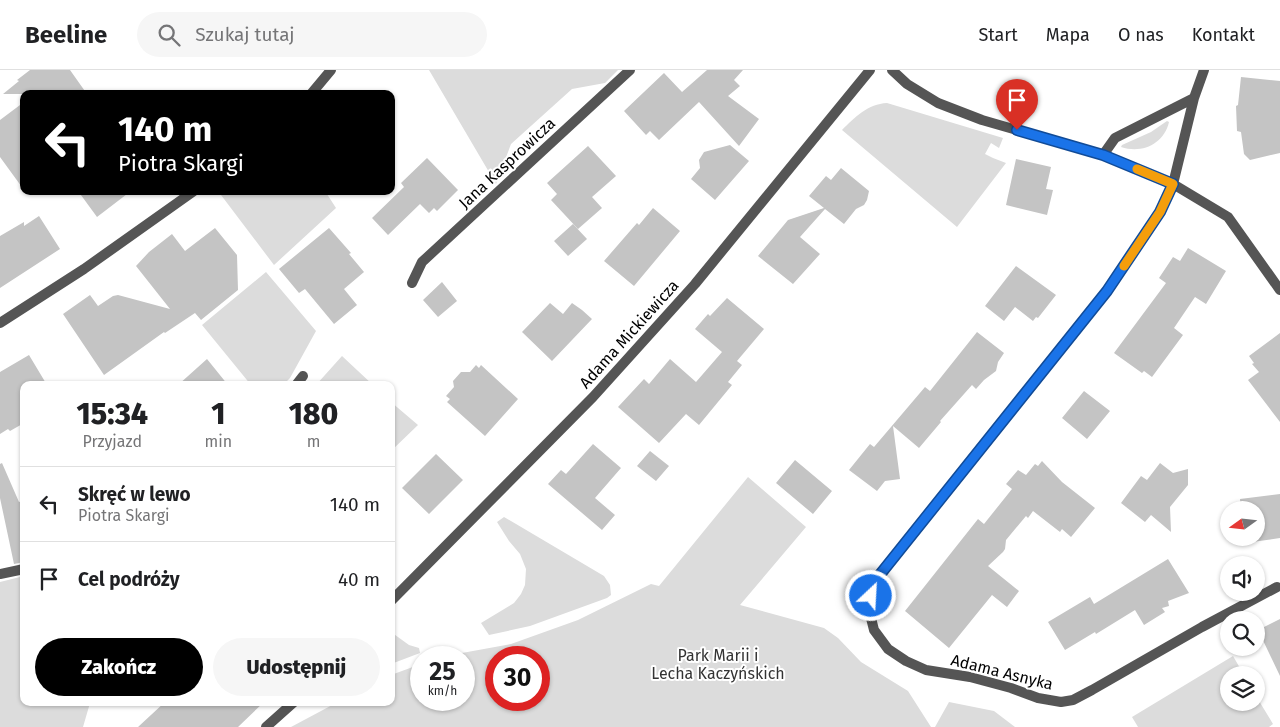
<!DOCTYPE html>
<html lang="pl">
<head>
<meta charset="utf-8">
<style>
	body { margin:0; font-family:"Fira Sans",sans-serif; background:#f6f6f6; color:#202124; height:100vh; display:flex; flex-direction:column; font-size:19px; white-space:nowrap }
	* { box-sizing:border-box; margin:0 }
	p { font-size:16px; color:#757577 }
	.icon { flex:none; width:28px; height:28px; fill:none; stroke:currentColor; stroke-width:2; stroke-linecap:round; stroke-linejoin:round }
	.map { position:relative; flex:1; overflow:hidden }
	.drawer { position:absolute; left:20px; top:311px; width:375px; height:325px; display:flex; flex-direction:column; background:#fff; border-radius:10px; box-shadow:0 1px 4px #0004 }
	.drawer>* { flex:none }
	.top-card { position:absolute; left:20px; top:20px; width:375px; height:105px; border-radius:10px; box-shadow:0 1px 4px #0004; background:#000; color:#fff; overflow:hidden }
	.needle { width:32px; rotate:255deg }
	.controls { position:absolute; left:1220px; top:431px; display:grid; gap:10px }
	.controls a { display:grid; place-items:center; width:45px; height:45px; border-radius:50%; background:#fff; box-shadow:0 1px 4px #0004; font-size:25px }
	.speed { position:absolute; left:410px; top:576px; display:flex; gap:10px; font-size:25px; font-weight:700; text-align:center }
	.speed>* { display:grid; place-content:center; width:65px; height:65px; border-radius:50%; background:#fff; box-shadow:0 1px 4px #0004; line-height:1 }
	.speed small { font-size:12px; font-weight:400 }
	.speed .limit { border:8px solid #d22; background:#fff; color:#111 }
	.pin { position:absolute; display:grid; place-items:center; width:42px; height:42px; color:#fff; margin:-51px -21px; border-radius:50% 50% 50% 0; rotate:-45deg; box-shadow:0 0 5px #0007 }
	.pin .icon { rotate:45deg }
	.me { position:absolute; width:55px; margin:-28px; rotate:25deg; stroke-linejoin:round; filter:drop-shadow(0 0 4px #0008) }
	.turn { display:flex; align-items:center; gap:18px; height:105px; padding:0 15px; font-size:22px }
	.turn .icon { width:65px; height:65px; stroke-width:2.5 }
	.turn b { display:block; font-size:35px; line-height:42px }
	.eta { display:flex; justify-content:space-evenly; align-items:center; height:85px; text-align:center }
	.eta b { font-size:30px; font-weight:800; line-height:35px }
	.primary-button { display:flex; gap:10px; margin-top:auto; padding:10px 15px }
	.primary-button a { flex:1; height:58px; border-radius:30px; background:#000; color:#fff; font-size:20px; font-weight:800; line-height:58px; text-align:center }
	.primary-button a+a { background:#f6f6f6; color:#202124 }
	ul { padding:0; list-style:none }
	li { display:flex; align-items:center; gap:15px; height:75px; padding:0 15px; border-top:1px solid #e0e0e0 }
	li div { flex:1 }
	li b { display:block; font-size:19px }
	li em { font-style:normal }
	header { display:flex; align-items:center; gap:30px; box-sizing:border-box; height:70px; padding:0 25px; background:#fff; border-bottom:1px solid #e0e0e0 }
	header strong { font-size:24px }
	nav { display:flex; gap:28px; margin-inline-start:auto; font-size:18px }
	.search { width:350px; height:45px; background:#f6f6f6; display:flex; align-items:center; gap:12px; box-sizing:border-box; padding:0 18px; border-radius:28px; color:#757577; font-size:19px }
	.map>svg:first-child { display:block }
	.green { fill:#dcdcdc; fill-rule:evenodd }
	.building { fill:#c4c4c4 }
	.lines { fill:none; stroke-linecap:round; stroke-linejoin:round }
	.minor { stroke:#555; stroke-width:10 }
	.route-casing { stroke:#114b97; stroke-width:12 }
	.route { stroke:#1a73e8; stroke-width:9 }
	.slow { stroke:#f59e0b; stroke-width:9 }
	.labels { text-anchor:middle; dominant-baseline:central; stroke-width:4; stroke-linejoin:round; paint-order:stroke }
	.street-label { font-size:16px; fill:#000; stroke:#fff }
	.park-label { font-size:16px; fill:#333; stroke:#fff }
</style>
</head>
<body>
<header>
<strong>Beeline</strong>
<div class="search"><svg class="icon" aria-label="search" viewBox="0 0 24 24"><circle cx="10" cy="10" r="6"/><path d="M15 15l6 6"/></svg>Szukaj tutaj</div>
<nav><a>Start</a><a>Mapa</a><a>O nas</a><a>Kontakt</a></nav>
</header>
<div class="map">
<svg width="1280" height="657" viewBox="0 0 1280 657">
	<rect width="100%" height="100%" fill="#fff"/>
	<!-- green -->
	<path class="green" d="M 429,0 L 618,0 L 605,13 L 572,19 L 511,74 L 496,114 Z
		M 887,33 L 1003,68 L 999,78 L 991,73 L 985,84 L 993,88 L 1006,93 L 957,157 L 842,60 C 855,47 868,34 887,33 Z
		M 1167,51 L 1169,52 C 1164,74 1142,84 1121,77 L 1122,75 L 1151,62 Z
		M 226,121 L 325,121 L 336,138 L 274,195 L 221,125 Z
		M 266,202 L 316,261 L 290,308 L 283,315 L 251,315 L 202,255 Z
		M 342,286 L 373,315 L 316,315 Z
		M 391,332 L 418,355 L 391,381 Z
		M 748,407 L 806,457 L 740,535 L 824,558 L 838,568 L 861,592 L 908,621 L 931,657 L 291,657 L 336,633 L 391,632 L 391,605 L 421,594 L 421,630 L 464,630 L 464,588 L 440,587 L 511,574 L 578,550 L 651,514 L 659,516 ZM 496,588 L 539,588 L 539,630 L 496,630 Z
		M 504,447 L 604,506 L 610,515 L 611,525 L 607,528 L 530,556 L 489,565 L 481,553 L 514,533 L 521,524 L 525,515 L 526,499 L 520,484 L 509,471 L 497,452 Z
		M 24,506 L 24,632 L 90,633 L 83,657 L 0,657 L 0,512 Z
		M 391,562 L 409,575 L 419,578 L 420,583 L 391,594 Z
		M 1233,586 L 1244,605 L 1229,605 L 1229,632 L 1256,632 L 1256,626 L 1273,654 L 1269,657 L 1138,657 L 1132,647 Z
		M 949,632 L 994,641 L 1015,657 L 935,657 Z"/>
	<!-- building -->
	<path class="building" d="M 30,0 L 70,0 L 87,24 L 3,24 L 19,11 L 17,10 Z
		M 707,0 L 743,0 L 734,10 L 740,16 L 728,26 L 759,49 L 739,76 L 699,32 L 659,70 L 650,61 L 646,65 L 624,41 L 664,3 L 682,22 Z
		M 1241,7 L 1280,11 L 1280,83 L 1250,90 L 1244,84 L 1241,62 L 1237,61 L 1236,36 L 1238,35 Z
		M 24,32 L 24,120 L 0,87 L 0,50 Z
		M 730,75 L 749,91 L 715,130 L 691,109 L 700,98 L 699,90 L 704,82 Z
		M 588,76 L 616,106 L 592,127 L 602,138 L 578,159 L 551,130 L 557,124 L 547,113 Z
		M 427,88 L 458,120 L 437,141 L 434,138 L 429,143 L 420,134 L 388,165 L 372,148 L 404,117 L 401,113 Z
		M 1016,89 L 1051,97 L 1046,119 L 1053,120 L 1047,145 L 1006,135 Z
		M 841,98 L 869,121 L 867,130 L 864,135 L 856,139 L 844,154 L 825,139 L 800,167 L 820,184 L 793,214 L 758,186 L 788,150 L 824,138 L 809,126 L 826,106 L 831,110 Z
		M 78,121 L 131,121 L 97,147 Z
		M 653,138 L 680,161 L 634,216 L 604,191 L 637,153 L 639,155 Z
		M 39,146 L 60,179 L 0,218 L 0,166 L 24,152 L 24,156 Z
		M 573,154 L 587,169 L 568,186 L 554,171 Z
		M 215,158 L 237,185 L 238,220 L 201,250 L 195,243 L 165,263 L 164,262 L 104,305 L 63,244 L 90,225 L 98,236 L 113,226 L 118,225 L 170,239 L 136,196 L 149,182 L 172,164 L 185,181 Z
		M 329,158 L 351,183 L 349,184 L 364,202 L 344,219 L 357,235 L 334,254 L 305,219 L 299,223 L 279,199 Z
		M 1188,178 L 1226,201 L 1206,234 L 1195,227 L 1174,258 L 1183,265 L 1152,307 L 1144,301 L 1142,303 L 1114,283 L 1166,213 L 1159,208 L 1173,187 L 1180,191 Z
		M 1016,196 L 1056,225 L 1038,248 L 1036,247 L 1033,251 L 1015,237 L 1004,251 L 985,236 Z
		M 442,212 L 457,231 L 438,247 L 423,230 Z
		M 727,228 L 764,259 L 737,291 L 742,295 L 728,312 L 732,315 L 699,355 L 686,344 L 659,373 L 618,337 L 644,309 L 649,314 L 670,289 L 696,312 L 722,282 L 695,259 L 708,244 L 710,246 Z
		M 550,233 L 563,244 L 572,233 L 582,240 L 592,249 L 552,291 L 522,262 Z
		M 977,262 L 1004,283 L 998,292 L 996,301 L 984,310 L 976,319 L 972,315 L 940,351 L 941,352 L 919,378 L 893,356 L 900,409 L 885,411 L 877,421 L 849,400 L 870,374 L 874,377 L 925,317 L 930,321 Z
		M 1280,263 L 1280,352 L 1248,310 L 1259,302 L 1252,294 L 1254,293 L 1249,286 Z
		M 29,285 L 47,315 L 24,315 L 24,353 L 10,361 L 8,359 L 0,364 L 0,302 Z
		M 207,289 L 228,315 L 178,315 Z
		M 476,295 L 479,298 L 481,295 L 518,329 L 485,366 L 447,332 L 450,329 L 446,326 L 454,317 L 453,311 L 461,302 L 470,302 Z
		M 1084,321 L 1110,341 L 1087,369 L 1062,348 Z
		M 593,374 L 621,398 L 595,428 L 615,445 L 602,460 L 548,414 L 561,400 L 566,404 Z
		M 650,381 L 669,396 L 656,411 L 637,396 Z
		M 436,384 L 463,410 L 429,444 L 402,418 Z
		M 795,390 L 832,421 L 813,444 L 776,413 Z
		M 1042,391 L 1062,412 L 1095,438 L 1071,467 L 1062,459 L 1060,462 L 1033,441 L 1028,448 L 1026,446 L 1006,470 L 1005,479 L 1003,482 L 988,496 L 1019,521 L 1007,537 L 992,525 L 949,578 L 905,541 L 978,449 L 984,454 L 1012,419 L 1006,414 L 1018,400 L 1026,405 L 1035,394 L 1038,396 Z
		M 2,393 L 19,432 L 24,430 L 24,492 L 14,494 L 0,428 L 0,394 Z
		M 1160,393 L 1173,403 L 1188,399 L 1188,415 L 1170,437 L 1171,462 L 1151,445 L 1145,452 L 1121,433 L 1141,406 L 1147,410 Z
		M 1280,424 L 1280,468 L 1245,473 L 1245,468 L 1256,468 L 1256,440 L 1241,440 L 1240,429 Z
		M 1168,489 L 1189,523 L 1168,531 L 1169,536 L 1162,538 L 1165,542 L 1144,555 L 1135,540 L 1096,564 L 1095,562 L 1065,580 L 1048,552 L 1090,527 L 1094,534 Z
		M 1280,549 L 1280,606 L 1258,560 Z
		M 165,632 L 264,632 L 238,657 L 138,657 Z"/>
	<g class="lines">
		<!-- minor -->
		<path class="minor" d="M 892,0 L 907,14 L 938,33 L 982,50 L 1103,85 L 1173,114 L 1228,147 L 1280,220
			M 1204,0 L 1194,28 L 1173,114 L 1160,142 L 1107,221 L 874,512 L 871,526 L 870,544 L 874,560 L 888,579 L 906,591 L 926,600 L 970,607 L 1011,618 L 1038,628 L 1061,632 L 1073,630 L 1092,620 L 1202,557 L 1277,517
			M 311,24 L 331,0
			M 1103,85 L 1115,68 L 1194,28
			M 412,213 L 422,192 L 630,0
			M 0,253 L 84,199 L 194,121
			M 296,315 L 303,306
			M 0,504 L 24,499
			M 391,531 L 593,327 L 695,214 L 870,0
			M 266,657 L 294,632"/>
	</g>
	<g class="lines">
		<defs>
			<path id="route" d="M 871,526 L 874,512 L 1107,221 L 1160,142 L 1173,114 L 1103,85 L 1017,60"/>
		</defs>
		<!-- route casing -->
		<use href="#route" class="route-casing"/>
		<!-- route -->
		<use href="#route" class="route"/>
		<!-- slow -->
		<path class="slow" d="M 1124,196 L 1160,142 L 1173,114 L 1137,99"/>
	</g>
	<g class="labels">
		<!-- street labels -->
		<g class="street-label">
			<text transform="translate(507 93) rotate(-43)">Jana Kasprowicza</text>
			<text transform="translate(629 264) rotate(-48)">Adama Mickiewicza</text>
			<text transform="translate(1002 602) rotate(14)">Adama Asnyka</text>
		</g>
		<!-- park labels -->
		<g class="park-label">
			<text x="718" y="585">Park Marii i<tspan x="718" dy="18">Lecha Kaczyńskich</tspan></text>
		</g>
	</g>
</svg>
<div class="controls">
<a><svg class="needle" viewBox="-14 -14 28 28"><path d="M0-13l5 13h-10z" fill="#e53935"/><path d="M0 13l5-13h-10z" fill="#757577"/></svg></a>
<a><svg class="icon" aria-label="sound" viewBox="0 0 24 24"><path d="M4 9h4l5-4v14l-5-4H4zM17 9q2 3 0 6"/></svg></a>
<a><svg class="icon" aria-label="search" viewBox="0 0 24 24"><circle cx="10" cy="10" r="6"/><path d="M15 15l6 6"/></svg></a>
<a><svg class="icon" aria-label="layers" viewBox="0 0 24 24"><path d="M12 4l9 5-9 5-9-5zM3 14l9 5 9-5"/></svg></a>
</div>
<div class="speed"><div>25<small>km/h</small></div><div class="limit">30</div></div>
<div class="pin" style="left:1017px;top:60px;background:#d93025"><svg class="icon" aria-label="arrive" viewBox="0 0 24 24"><path d="M6 21V4h12l-3 4 3 4H6"/></svg></div>
<svg class="me" style="left:871px;top:526px" viewBox="-20 -20 40 40"><circle r="17" fill="#1a73e8" stroke="#fff" stroke-width="3"/><path d="M0-11L8 9 0 5-8 9z" fill="#fff"/></svg>
<div class="top-card">
<div class="turn"><svg class="icon" aria-label="left" viewBox="0 0 24 24"><path d="M17 20v-9H6M10 6l-5 5 5 5"/></svg><div><b>140 m</b>Piotra Skargi</div></div>
</div>
<section class="drawer">
<div class="eta">
<div><b>15:34</b><p>Przyjazd</p></div>
<div><b>1</b><p>min</p></div>
<div><b>180</b><p>m</p></div>
</div>
<ul>
<li><svg class="icon" aria-label="left" viewBox="0 0 24 24"><path d="M17 20v-9H6M10 6l-5 5 5 5"/></svg><div><b>Skręć w lewo</b><p>Piotra Skargi</p></div><em>140 m</em></li>
<li><svg class="icon" aria-label="arrive" viewBox="0 0 24 24"><path d="M6 21V4h12l-3 4 3 4H6"/></svg><div><b>Cel podróży</b></div><em>40 m</em></li>
</ul>
<div class="primary-button"><a>Zakończ</a><a>Udostępnij</a></div>
</section>
</div>
</body>
</html>
